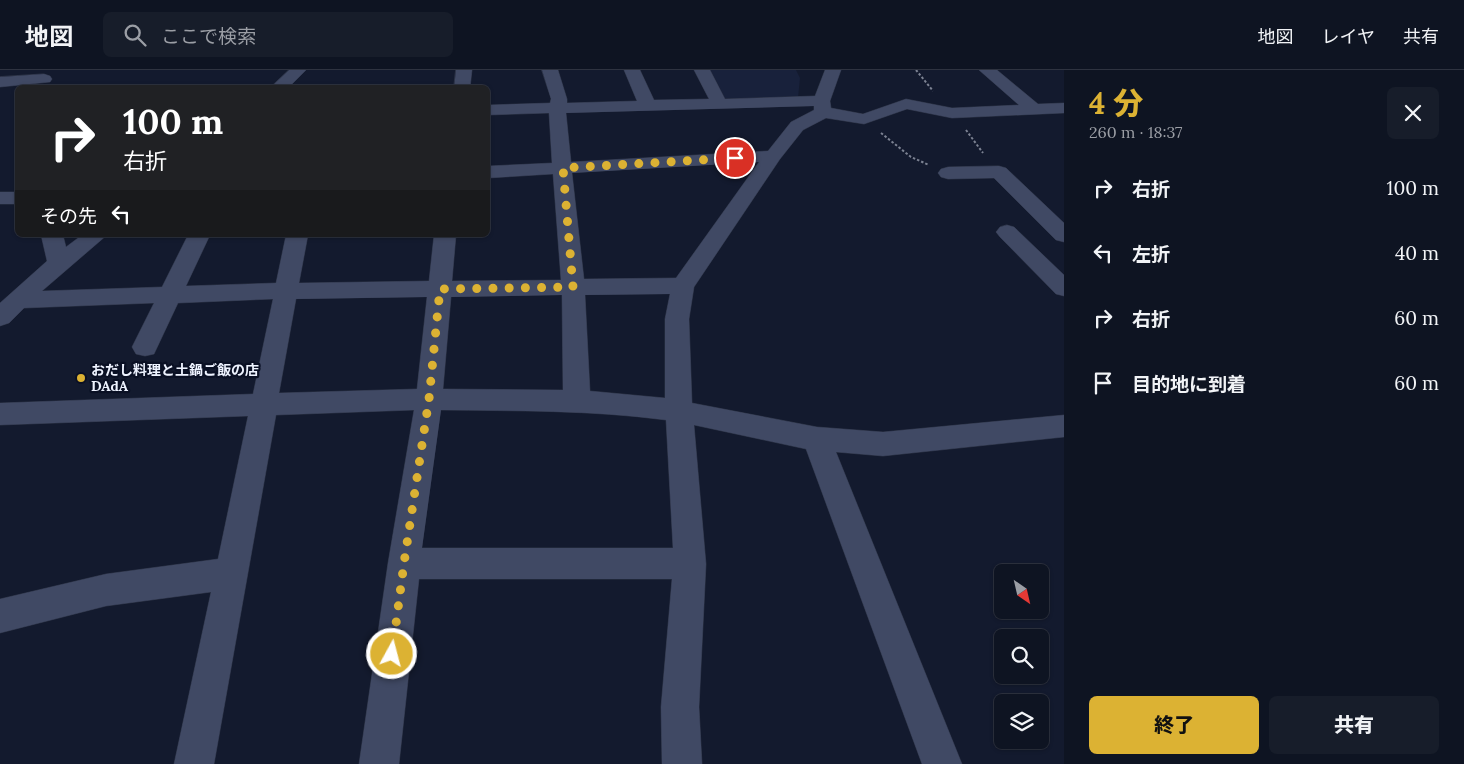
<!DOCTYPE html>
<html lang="ja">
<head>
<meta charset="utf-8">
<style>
	body { margin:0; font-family:Lora,"Noto Sans JP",serif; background:#171d2a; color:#f1f3f6; height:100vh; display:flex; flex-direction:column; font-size:19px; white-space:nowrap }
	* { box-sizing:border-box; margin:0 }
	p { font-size:16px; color:#9b9ea5 }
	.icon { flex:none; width:28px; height:28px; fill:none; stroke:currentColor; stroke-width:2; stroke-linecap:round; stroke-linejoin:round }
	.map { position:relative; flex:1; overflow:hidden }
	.panel { display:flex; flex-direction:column; background:#0e1422; width:400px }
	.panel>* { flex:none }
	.top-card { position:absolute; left:15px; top:15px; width:475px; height:152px; border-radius:8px; box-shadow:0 1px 4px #0004,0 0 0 1px #2e3340; background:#202124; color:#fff; overflow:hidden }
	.needle { width:32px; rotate:146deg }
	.buttons { position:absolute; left:994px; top:494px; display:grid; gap:10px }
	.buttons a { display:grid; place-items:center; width:55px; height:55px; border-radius:8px; background:#0e1422; box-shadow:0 1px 4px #0004,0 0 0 1px #2e3340; font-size:25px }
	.pin { position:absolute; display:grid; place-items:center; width:42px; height:42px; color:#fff; margin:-21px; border:2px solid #fff; border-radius:50%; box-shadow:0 1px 5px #0007 }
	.me { position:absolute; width:55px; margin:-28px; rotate:7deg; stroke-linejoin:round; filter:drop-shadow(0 0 4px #0008) }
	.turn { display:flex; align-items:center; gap:18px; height:105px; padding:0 25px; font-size:22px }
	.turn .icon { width:65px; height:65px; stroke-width:2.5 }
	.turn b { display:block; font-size:35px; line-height:42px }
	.then { display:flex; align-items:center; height:48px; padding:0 25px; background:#0003; gap:10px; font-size:19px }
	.round { display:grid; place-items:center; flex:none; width:52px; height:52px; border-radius:8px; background:#171d2a }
	.summary { display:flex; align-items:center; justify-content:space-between; height:85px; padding:0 25px }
	h1 { font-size:30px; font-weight:800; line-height:38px; color:#dcb233 }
	.action { display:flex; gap:10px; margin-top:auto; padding:10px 25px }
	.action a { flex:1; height:58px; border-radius:8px; background:#dcb233; color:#111; font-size:20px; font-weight:800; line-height:58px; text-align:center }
	.action a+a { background:#171d2a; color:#f1f3f6 }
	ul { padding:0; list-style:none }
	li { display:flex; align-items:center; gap:15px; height:65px; padding:0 25px }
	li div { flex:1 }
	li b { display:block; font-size:19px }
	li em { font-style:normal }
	header { display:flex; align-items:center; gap:30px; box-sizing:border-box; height:70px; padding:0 25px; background:#0e1422; border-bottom:1px solid #2e3340 }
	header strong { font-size:24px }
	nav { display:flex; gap:28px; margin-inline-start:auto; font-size:18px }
	.search { width:350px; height:45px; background:#171d2a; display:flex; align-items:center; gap:12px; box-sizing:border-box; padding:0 18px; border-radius:8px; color:#9b9ea5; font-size:19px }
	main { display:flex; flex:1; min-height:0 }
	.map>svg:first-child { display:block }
	.built { fill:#18213b }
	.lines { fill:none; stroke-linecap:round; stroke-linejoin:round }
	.minor-casing { stroke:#2d3447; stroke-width:1 }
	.path { stroke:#7c8292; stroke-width:2; stroke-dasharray:2.5 2; stroke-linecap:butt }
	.minor { fill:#404964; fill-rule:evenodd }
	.route { stroke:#dcb233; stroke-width:9; stroke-dasharray:0 16.2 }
	.poi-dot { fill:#dcb233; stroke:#0a1024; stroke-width:2 }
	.labels { text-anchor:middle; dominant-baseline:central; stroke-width:4.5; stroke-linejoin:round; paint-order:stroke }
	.poi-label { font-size:14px; font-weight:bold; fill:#eef3ff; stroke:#0a1024; text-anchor:start }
</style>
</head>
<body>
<header>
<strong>地図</strong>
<div class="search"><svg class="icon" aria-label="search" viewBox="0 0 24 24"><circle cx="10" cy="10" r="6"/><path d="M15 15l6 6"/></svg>ここで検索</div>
<nav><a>地図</a><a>レイヤ</a><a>共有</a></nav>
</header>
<main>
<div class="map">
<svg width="1064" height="694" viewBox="0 0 1064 694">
	<rect width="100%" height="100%" fill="#131a2e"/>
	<!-- built -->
	<path class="built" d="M 699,0 L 796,0 L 800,8 L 798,28 L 717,30 Z"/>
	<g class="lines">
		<defs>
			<path id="minor" d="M 289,0 L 306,0 L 288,18 L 270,18 Z
				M 456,0 L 472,0 L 470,18 L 454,18 Z
				M 542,0 L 558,0 L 567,29 L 567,33 L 637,31 L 624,0 L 640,0 L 654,30 L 709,29 L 694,0 L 710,0 L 725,29 L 815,26 L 825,0 L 841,0 L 830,31 L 831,38 L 863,44 L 906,29 L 952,38 L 1019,35 L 979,0 L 997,0 L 1038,34 L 1064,33 L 1064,43 L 952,48 L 907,39 L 864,54 L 826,48 L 803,60 L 780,89 L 694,217 L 689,249 L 692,333 L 817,357 L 883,362 L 1064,345 L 1064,367 L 883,386 L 836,382 L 962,694 L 922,694 L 806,379 L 694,355 L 706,494 L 699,637 L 702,694 L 662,694 L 661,637 L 672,509 L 419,509 L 399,694 L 359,694 L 388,493 L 414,340 L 276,345 L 214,694 L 174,694 L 211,522 L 106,536 L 0,563 L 0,529 L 106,504 L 218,489 L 248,346 L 0,355 L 0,333 L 253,324 L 273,229 L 178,233 L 154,284 L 145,286 L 136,284 L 132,277 L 154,233 L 24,238 L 9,253 L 0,256 L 0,233 L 47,191 L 41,165 L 63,165 L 66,177 L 82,165 L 107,165 L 42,221 L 162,217 L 188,165 L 210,165 L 186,216 L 276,213 L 286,165 L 308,165 L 299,213 L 429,211 L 434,165 L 456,165 L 452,211 L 561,210 L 553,104 L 488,108 L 488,96 L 552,93 L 549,43 L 488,45 L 488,35 L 550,33 L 551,29 ZM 814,36 L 814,40 L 791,52 L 768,81 L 571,92 L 566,43 ZM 759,92 L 676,208 L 584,209 L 572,103 ZM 670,224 L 665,249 L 665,328 L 590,321 L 585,225 ZM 562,225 L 563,320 L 443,319 L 451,227 ZM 427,227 L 417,319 L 279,323 L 296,229 ZM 441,340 C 516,341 591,340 666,350 L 673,478 L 422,478 Z
				M 44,4 L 50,6 L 52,9 L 50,12 L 0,17 L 0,7 Z
				M 999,96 L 1006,98 L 1064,153 L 1064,172 L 1056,170 L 994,108 L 948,109 L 941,107 L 938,103 L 941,99 L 948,97 Z
				M 0,122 L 18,122 L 18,134 L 0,134 Z
				M 1007,155 L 1014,157 L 1064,205 L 1064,226 L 1056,224 L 1000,167 L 996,162 L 1000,157 Z"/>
		</defs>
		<!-- minor casing -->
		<use href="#minor" class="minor-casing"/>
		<!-- path -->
		<path class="path" d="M 916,0 L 933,21
			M 966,60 L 983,83
			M 881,63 L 911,87 L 929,95"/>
		<!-- minor -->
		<use href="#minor" class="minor"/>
	</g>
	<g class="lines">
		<!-- route -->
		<path class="route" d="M 392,584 L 404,493 L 429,329 L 440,219 L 573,217 L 563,98 L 735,88"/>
	</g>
	<!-- markers -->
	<circle class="poi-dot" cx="81" cy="308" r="5"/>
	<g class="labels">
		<!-- poi labels -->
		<g class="poi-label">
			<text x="91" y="300">おだし料理と土鍋ご飯の店<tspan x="91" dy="16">DAdA</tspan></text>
		</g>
	</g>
</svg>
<div class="buttons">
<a><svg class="needle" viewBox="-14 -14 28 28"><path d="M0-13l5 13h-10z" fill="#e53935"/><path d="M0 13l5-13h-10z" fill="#9b9ea5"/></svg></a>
<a><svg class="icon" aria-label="search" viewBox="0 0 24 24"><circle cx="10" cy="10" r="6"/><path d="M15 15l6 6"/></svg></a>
<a><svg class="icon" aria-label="layers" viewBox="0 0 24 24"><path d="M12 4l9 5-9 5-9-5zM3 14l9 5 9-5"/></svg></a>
</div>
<div class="pin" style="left:735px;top:88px;background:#d93025"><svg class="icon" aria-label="arrive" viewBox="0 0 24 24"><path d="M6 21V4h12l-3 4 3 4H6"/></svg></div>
<svg class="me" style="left:392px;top:584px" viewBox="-20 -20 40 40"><circle r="17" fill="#dcb233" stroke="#fff" stroke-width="3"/><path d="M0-11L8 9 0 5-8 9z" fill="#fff"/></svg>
<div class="top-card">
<div class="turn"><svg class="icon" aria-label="right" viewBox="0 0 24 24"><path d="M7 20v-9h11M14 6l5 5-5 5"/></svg><div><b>100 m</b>右折</div></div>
<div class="then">その先<svg class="icon" aria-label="left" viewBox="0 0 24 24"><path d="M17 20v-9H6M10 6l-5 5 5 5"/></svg></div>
</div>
</div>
<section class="panel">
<div class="summary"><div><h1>4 分</h1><p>260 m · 18:37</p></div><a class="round"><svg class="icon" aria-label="close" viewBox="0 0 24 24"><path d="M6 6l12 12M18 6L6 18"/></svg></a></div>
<ul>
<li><svg class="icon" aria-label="right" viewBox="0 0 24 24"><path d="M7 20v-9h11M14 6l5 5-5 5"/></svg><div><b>右折</b></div><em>100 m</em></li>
<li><svg class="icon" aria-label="left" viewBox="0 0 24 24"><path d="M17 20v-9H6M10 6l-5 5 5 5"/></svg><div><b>左折</b></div><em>40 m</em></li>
<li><svg class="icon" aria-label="right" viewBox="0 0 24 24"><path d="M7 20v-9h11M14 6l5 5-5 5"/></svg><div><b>右折</b></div><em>60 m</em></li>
<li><svg class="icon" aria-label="arrive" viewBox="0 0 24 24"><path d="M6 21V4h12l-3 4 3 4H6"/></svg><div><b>目的地に到着</b></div><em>60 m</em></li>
</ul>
<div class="action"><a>終了</a><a>共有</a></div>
</section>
</main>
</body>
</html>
